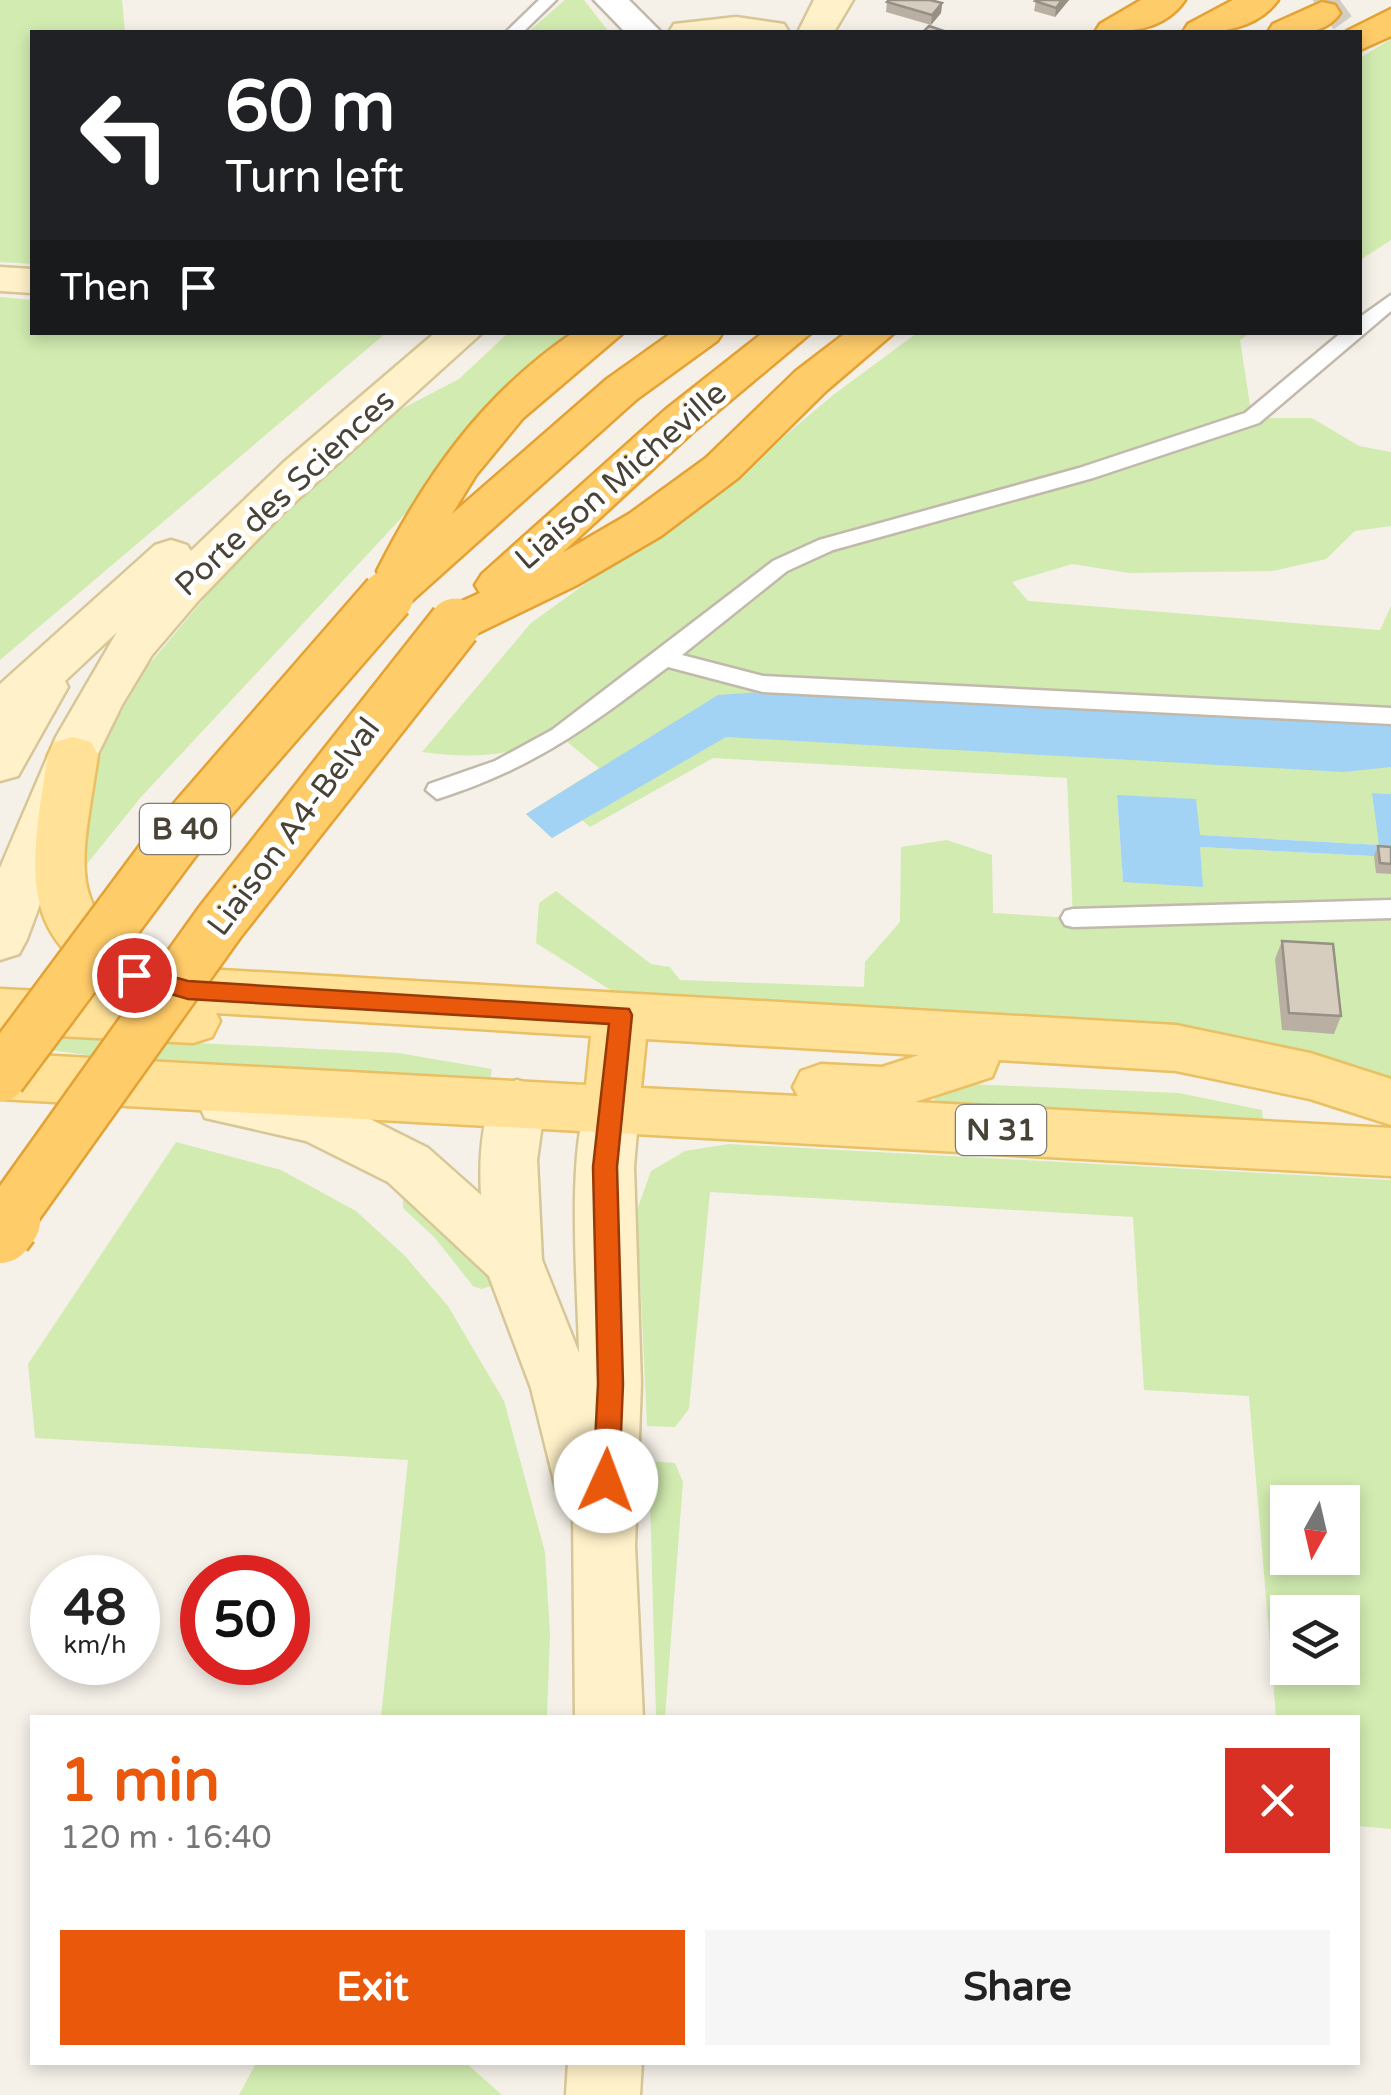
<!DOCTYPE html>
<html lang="en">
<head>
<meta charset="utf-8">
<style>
	body { margin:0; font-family:"Varela Round",sans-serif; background:#f6f6f6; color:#222; height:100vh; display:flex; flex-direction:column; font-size:38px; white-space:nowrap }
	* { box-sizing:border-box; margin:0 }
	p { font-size:32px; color:#767676 }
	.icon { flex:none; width:55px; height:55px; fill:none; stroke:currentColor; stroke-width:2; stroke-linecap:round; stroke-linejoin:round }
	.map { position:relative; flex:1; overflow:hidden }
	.sheet { position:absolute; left:30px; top:1715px; width:1330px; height:350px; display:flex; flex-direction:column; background:#fff; border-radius:0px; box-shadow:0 5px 15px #0003 }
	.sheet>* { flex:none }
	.top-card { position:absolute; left:30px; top:30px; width:1332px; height:305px; border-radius:0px; box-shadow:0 5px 15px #0003; background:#202124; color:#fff; overflow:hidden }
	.needle { width:65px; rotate:188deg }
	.tools { position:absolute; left:1270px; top:1485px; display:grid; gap:20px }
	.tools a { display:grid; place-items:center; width:90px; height:90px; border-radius:0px; background:#fff; box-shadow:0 5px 15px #0003; font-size:50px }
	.speed { position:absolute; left:30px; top:1555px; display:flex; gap:20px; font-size:50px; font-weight:700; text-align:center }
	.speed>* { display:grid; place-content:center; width:130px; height:130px; border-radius:50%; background:#fff; box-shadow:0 5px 15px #0003; line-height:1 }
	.speed small { font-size:25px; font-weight:400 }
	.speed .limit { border:15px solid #d22; background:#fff; color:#111 }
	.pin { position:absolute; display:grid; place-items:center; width:85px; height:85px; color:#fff; margin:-42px; border:5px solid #fff; border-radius:50%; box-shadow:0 2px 10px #0007 }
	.me { position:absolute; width:110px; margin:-55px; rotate:2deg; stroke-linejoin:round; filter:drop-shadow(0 0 8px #0008) }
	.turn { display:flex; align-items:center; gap:35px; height:210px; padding:0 30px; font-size:45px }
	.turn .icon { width:130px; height:130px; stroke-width:2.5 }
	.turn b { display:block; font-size:70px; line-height:85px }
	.then { display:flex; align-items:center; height:95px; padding:0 30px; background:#0003; gap:20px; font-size:38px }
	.round { display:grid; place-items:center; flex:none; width:105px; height:105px; border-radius:0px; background:#f6f6f6 }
	.summary { display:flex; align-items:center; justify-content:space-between; height:170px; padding:0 30px }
	h1 { font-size:60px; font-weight:700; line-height:75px; color:#ea580c }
	.primary-button { display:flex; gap:20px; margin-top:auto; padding:20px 30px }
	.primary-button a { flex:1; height:115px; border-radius:0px; background:#ea580c; color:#fff; font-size:40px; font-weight:700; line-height:115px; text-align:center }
	.primary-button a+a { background:#f6f6f6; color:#222 }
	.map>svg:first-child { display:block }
	.green { fill:#d1ebb0; fill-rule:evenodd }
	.water { fill:#a3d3f4 }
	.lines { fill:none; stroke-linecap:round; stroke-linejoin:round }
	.highway-tunnel { stroke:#d3cec5; stroke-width:40; stroke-dasharray:40 20; stroke-linecap:butt }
	.lane-casing { stroke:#c1b9ab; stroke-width:5 }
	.street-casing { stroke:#c1b9ab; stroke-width:5 }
	.secondary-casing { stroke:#d7c697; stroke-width:5 }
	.primary-casing { stroke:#e9c063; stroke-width:5 }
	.highway-casing { stroke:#e4a234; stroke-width:5 }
	.lane { fill:#fff; fill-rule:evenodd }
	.street { fill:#fff; fill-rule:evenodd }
	.secondary { fill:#fff1c9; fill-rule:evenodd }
	.primary { fill:#ffe198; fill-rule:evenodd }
	.highway { fill:#ffcc6a; fill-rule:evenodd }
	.highway-bridge-far1-casing { stroke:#e4a234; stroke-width:56; stroke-linecap:butt }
	.highway-bridge-casing { stroke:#e4a234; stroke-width:71; stroke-linecap:butt }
	.highway-bridge-far1 { stroke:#ffcc6a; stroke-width:51 }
	.highway-bridge { stroke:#ffcc6a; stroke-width:66 }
	.wall { fill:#b9b0a3 }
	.shaded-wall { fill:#969085 }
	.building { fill:#d7cdbe; stroke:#969085; stroke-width:2.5 }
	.route { fill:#ea580c; stroke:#983908; stroke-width:2.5 }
	.labels { text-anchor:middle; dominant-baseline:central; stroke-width:10; stroke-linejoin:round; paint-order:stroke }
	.shield { fill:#fff; stroke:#807b73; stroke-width:2.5 }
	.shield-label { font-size:30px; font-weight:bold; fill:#494237 }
	.street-label { font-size:32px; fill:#494237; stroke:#fff }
</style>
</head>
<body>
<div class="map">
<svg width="1391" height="2095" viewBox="0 0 1391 2095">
	<rect width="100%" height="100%" fill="#f5f1e9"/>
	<!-- green -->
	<path class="green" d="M 0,0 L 122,0 L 125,32 L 32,32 L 32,264 L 0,262 Z
		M 565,0 L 584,0 L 609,32 L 528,32 Z
		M 1391,39 L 1391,240 L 1360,260 L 1360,58 Z
		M 0,297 L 32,300 L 32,332 L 386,333 L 0,660 Z
		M 508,333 L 574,333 L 141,797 L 82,870 L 84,813 L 105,740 L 147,667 L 267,523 L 392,414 L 459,379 Z
		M 917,333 L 1250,333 L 1240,340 L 1252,418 L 1312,418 L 1359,446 L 1391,452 L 1391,526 L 1355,531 L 1326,559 L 1273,571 L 1129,573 L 1072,564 L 1012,582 L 1028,601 L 1380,630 L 1391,606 L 1391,794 L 1373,793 L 1380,845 L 1199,835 L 1117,796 L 1123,882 L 1200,847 L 1391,857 L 1391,1082 L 620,996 L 536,943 L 539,903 L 556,891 L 651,964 L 670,967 L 680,980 L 864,987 L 865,962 L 900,922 L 901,847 L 947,840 L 992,855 L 993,913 L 1073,918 L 1067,778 L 713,758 L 590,827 L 582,820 L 552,838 L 526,814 L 599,768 L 560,736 C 510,756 475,759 422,752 L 531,623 L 755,461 L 833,395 Z
		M 18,1034 L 398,1053 L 492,1069 L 490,1079 L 108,1058 L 14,1045 Z
		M 968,1084 L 1179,1093 L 1262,1110 L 1263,1121 L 934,1104 L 936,1094 Z
		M 176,1142 L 281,1170 L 356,1211 L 404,1255 L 448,1306 L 504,1401 L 545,1552 L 550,1634 L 547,1717 L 381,1717 L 408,1460 L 35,1438 L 28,1364 Z
		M 729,1144 L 1391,1180 L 1391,1829 L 1358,1826 L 1358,1718 L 1276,1717 L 1249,1396 L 1144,1390 L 1133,1217 L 710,1192 L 689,1409 L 675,1427 L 647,1426 L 637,1210 L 651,1171 L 685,1151 ZM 1288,1502 L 1342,1502 L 1342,1558 L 1288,1558 ZM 1288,1612 L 1342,1612 L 1342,1668 L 1288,1668 Z
		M 412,1192 L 451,1226 L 495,1285 L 481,1289 L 473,1286 L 435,1238 L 403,1208 L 403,1199 Z
		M 649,1461 L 675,1463 L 683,1482 L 665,1717 L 656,1717 Z
		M 256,2063 L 466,2063 L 502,2095 L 239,2095 Z"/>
	<!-- water -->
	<path class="water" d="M 761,692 L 1391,723 L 1391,767 L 1343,772 L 726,737 L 552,838 L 526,814 L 718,695 Z
		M 1372,793 L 1391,794 L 1391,857 L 1200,847 L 1203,887 L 1123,882 L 1117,795 L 1196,799 L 1200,835 L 1379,845 Z"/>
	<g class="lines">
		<!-- highway-tunnel -->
		<path class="highway-tunnel" d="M 1322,13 L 1340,0"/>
		<defs>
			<path id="lane" d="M 539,0 L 556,0 L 523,32 L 506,32 Z
				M 1391,295 L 1391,311 L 1259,423 L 1093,478 L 833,550 L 787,571 L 682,655 L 763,676 L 1391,708 L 1391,724 L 763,692 L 668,667 C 588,727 535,768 437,799 L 426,790 L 429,784 L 495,761 L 552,730 L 773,561 L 819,540 L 1079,468 L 1245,413 L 1342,332 L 1360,332 L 1360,317 Z
				M 1391,900 L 1391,918 L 1073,927 L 1065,925 L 1061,918 L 1065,911 L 1073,909 Z"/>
			<path id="street" d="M 594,0 L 629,0 L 661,32 L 625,32 Z"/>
			<path id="secondary" d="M 814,0 L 853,0 L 834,32 L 798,32 Z
				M 736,17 L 784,24 L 789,32 L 669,32 L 674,24 Z
				M 0,267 L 32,269 L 32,293 L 0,291 Z
				M 436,332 L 483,332 L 284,512 L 199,600 L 152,655 L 122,705 L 90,770 L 27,939 L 19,954 L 0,960 L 0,868 L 56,737 L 117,632 L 65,681 L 68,687 L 18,776 L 0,781 L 0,684 L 155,545 L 171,540 L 187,545 L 191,551 L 284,462 Z
				M 225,1078 L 336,1102 L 428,1148 L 481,1195 C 479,1158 481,1120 497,1086 L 517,1080 L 537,1086 L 545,1103 L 537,1160 L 542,1260 L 579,1353 C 578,1289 565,1145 591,1091 L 611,1085 L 631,1091 L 639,1108 L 634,1167 L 641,1384 L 635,1546 L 643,1718 L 575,1718 L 573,1513 L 566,1510 L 556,1489 L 531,1388 L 489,1276 L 388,1182 L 306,1141 L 205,1118 L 197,1101 L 205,1084 Z
				M 568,2062 L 642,2062 L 640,2095 L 566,2095 Z"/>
			<path id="primary" d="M 73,737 L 91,742 L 98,755 C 81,872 57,925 188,968 L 1176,1025 L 1310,1053 L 1391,1079 L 1391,1125 L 1310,1099 L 1176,1071 L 999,1060 L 992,1077 L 915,1102 L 1391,1128 L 1391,1176 L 0,1099 L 0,1053 L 586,1085 L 591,1036 L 216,1013 L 220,1021 L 212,1037 L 193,1043 L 0,1033 L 0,989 L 142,996 C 11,951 30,869 48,755 L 55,742 ZM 646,1039 L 919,1055 L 882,1067 L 821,1064 L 801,1071 L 793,1087 L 798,1096 L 641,1088 Z"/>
			<path id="highway" d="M 1141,0 L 1185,0 C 1164,31 1128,32 1095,32 L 1100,24 Z
				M 1233,0 L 1278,0 C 1257,30 1215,34 1183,32 L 1188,24 Z
				M 1322,2 L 1335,5 L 1340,13 C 1324,37 1293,33 1268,32 L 1273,24 Z
				M 1391,9 L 1391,36 L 1360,50 L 1360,32 L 1347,31 Z
				M 574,332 L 624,332 L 523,418 L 476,475 L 452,514 L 607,379 L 673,332 L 723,332 L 717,341 L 637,399 L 405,607 L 388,612 L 371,607 L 365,596 L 380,577 L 377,571 C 426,474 483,394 574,332 Z
				M 764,332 L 812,332 L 695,430 L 562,553 L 629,514 L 706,458 L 796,371 L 847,332 L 895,332 L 826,391 L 738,478 L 661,536 L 577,585 L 472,636 L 455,641 L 438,636 L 431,624 L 438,612 L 480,593 L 475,585 L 482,574 L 665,410 Z"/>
		</defs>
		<!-- lane casing -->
		<use href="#lane" class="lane-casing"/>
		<!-- street casing -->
		<use href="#street" class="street-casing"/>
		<!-- secondary casing -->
		<use href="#secondary" class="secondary-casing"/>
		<!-- primary casing -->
		<use href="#primary" class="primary-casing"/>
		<!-- highway casing -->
		<use href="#highway" class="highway-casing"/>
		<!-- lane -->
		<use href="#lane" class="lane"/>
		<!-- street -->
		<use href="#street" class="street"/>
		<!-- secondary -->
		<use href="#secondary" class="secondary"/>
		<!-- primary -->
		<use href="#primary" class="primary"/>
		<!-- highway -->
		<use href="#highway" class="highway"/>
		<defs>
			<path id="highway-bridge-far1" d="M 0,1076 L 175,841 L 388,596
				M 5,1223 L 220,922 L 455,624"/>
			<path id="highway-bridge" d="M 0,1230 L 7,1221"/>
		</defs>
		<!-- highway-bridge-far1 casing -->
		<use href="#highway-bridge-far1" class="highway-bridge-far1-casing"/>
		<!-- highway-bridge casing -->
		<use href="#highway-bridge" class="highway-bridge-casing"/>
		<!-- highway-bridge-far1 -->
		<use href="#highway-bridge-far1" class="highway-bridge-far1"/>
		<!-- highway-bridge -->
		<use href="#highway-bridge" class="highway-bridge"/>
	</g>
	<!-- wall -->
	<path class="wall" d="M 1036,0 L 1069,0 L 1055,17 L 1034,11 Z
		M 887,2 L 942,3 L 941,13 L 931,25 L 886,12 Z
		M 1378,846 L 1391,847 L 1391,874 L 1376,873 L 1374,856 Z
		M 1282,941 L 1341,1016 L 1334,1034 L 1282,1030 L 1275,959 Z"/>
	<!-- shaded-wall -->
	<path class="shaded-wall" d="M 1062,0 L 1069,0 L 1055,17 L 1056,8 Z
		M 942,3 L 941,13 L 931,25 L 932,15 Z"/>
	<!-- building -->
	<path class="building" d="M 889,0 L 930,0 L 942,3 L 932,15 L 887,2 Z
		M 1036,0 L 1062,0 L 1056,8 L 1035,1 Z
		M 929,26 L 944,31 L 942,32 L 923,32 Z
		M 1378,846 L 1391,847 L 1391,864 L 1380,863 Z
		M 1282,941 L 1333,944 L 1341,1016 L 1289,1013 Z"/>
	<!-- route -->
	<path class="route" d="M 134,966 L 188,981 L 629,1009 L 632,1015 L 617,1167 L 623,1384 L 619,1481 L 615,1490 L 606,1493 L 597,1490 L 593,1481 L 598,1384 L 593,1167 L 609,1024 L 188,999 L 126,981 L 123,975 L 126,969 Z"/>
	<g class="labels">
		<!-- shield labels -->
		<g class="shield">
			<rect x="140" y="804" width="90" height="50" rx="8"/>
			<rect x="956" y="1105" width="90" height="50" rx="8"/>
		</g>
		<g class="shield-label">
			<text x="185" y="829">B 40</text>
			<text x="1001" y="1130">N 31</text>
		</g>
		<!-- street labels -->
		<g class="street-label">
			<text transform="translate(621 476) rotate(-41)">Liaison Micheville</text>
			<text transform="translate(285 493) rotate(-43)">Porte des Sciences</text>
			<text transform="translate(294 827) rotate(-53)">Liaison A4-Belval</text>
		</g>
	</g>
</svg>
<div class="tools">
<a><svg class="needle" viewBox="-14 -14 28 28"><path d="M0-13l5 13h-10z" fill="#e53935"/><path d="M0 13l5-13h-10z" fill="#767676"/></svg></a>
<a><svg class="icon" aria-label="layers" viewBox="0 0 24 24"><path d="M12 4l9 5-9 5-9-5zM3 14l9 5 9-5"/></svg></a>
</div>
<div class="speed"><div>48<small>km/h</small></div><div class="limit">50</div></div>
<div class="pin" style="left:134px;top:975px;background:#d93025"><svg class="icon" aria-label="arrive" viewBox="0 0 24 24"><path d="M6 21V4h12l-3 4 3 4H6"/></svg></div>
<svg class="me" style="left:606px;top:1481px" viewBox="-20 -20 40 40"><circle r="19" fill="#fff"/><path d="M0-13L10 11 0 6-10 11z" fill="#ea580c"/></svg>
<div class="top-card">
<div class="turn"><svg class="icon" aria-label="left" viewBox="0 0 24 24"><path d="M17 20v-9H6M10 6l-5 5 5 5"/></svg><div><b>60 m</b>Turn left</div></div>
<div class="then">Then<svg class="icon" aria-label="arrive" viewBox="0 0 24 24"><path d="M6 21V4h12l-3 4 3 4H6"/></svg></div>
</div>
<section class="sheet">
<div class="summary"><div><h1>1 min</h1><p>120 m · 16:40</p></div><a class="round" style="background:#d93025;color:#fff"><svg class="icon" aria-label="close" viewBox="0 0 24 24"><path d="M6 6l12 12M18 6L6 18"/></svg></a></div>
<div class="primary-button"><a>Exit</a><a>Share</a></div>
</section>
</div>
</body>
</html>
